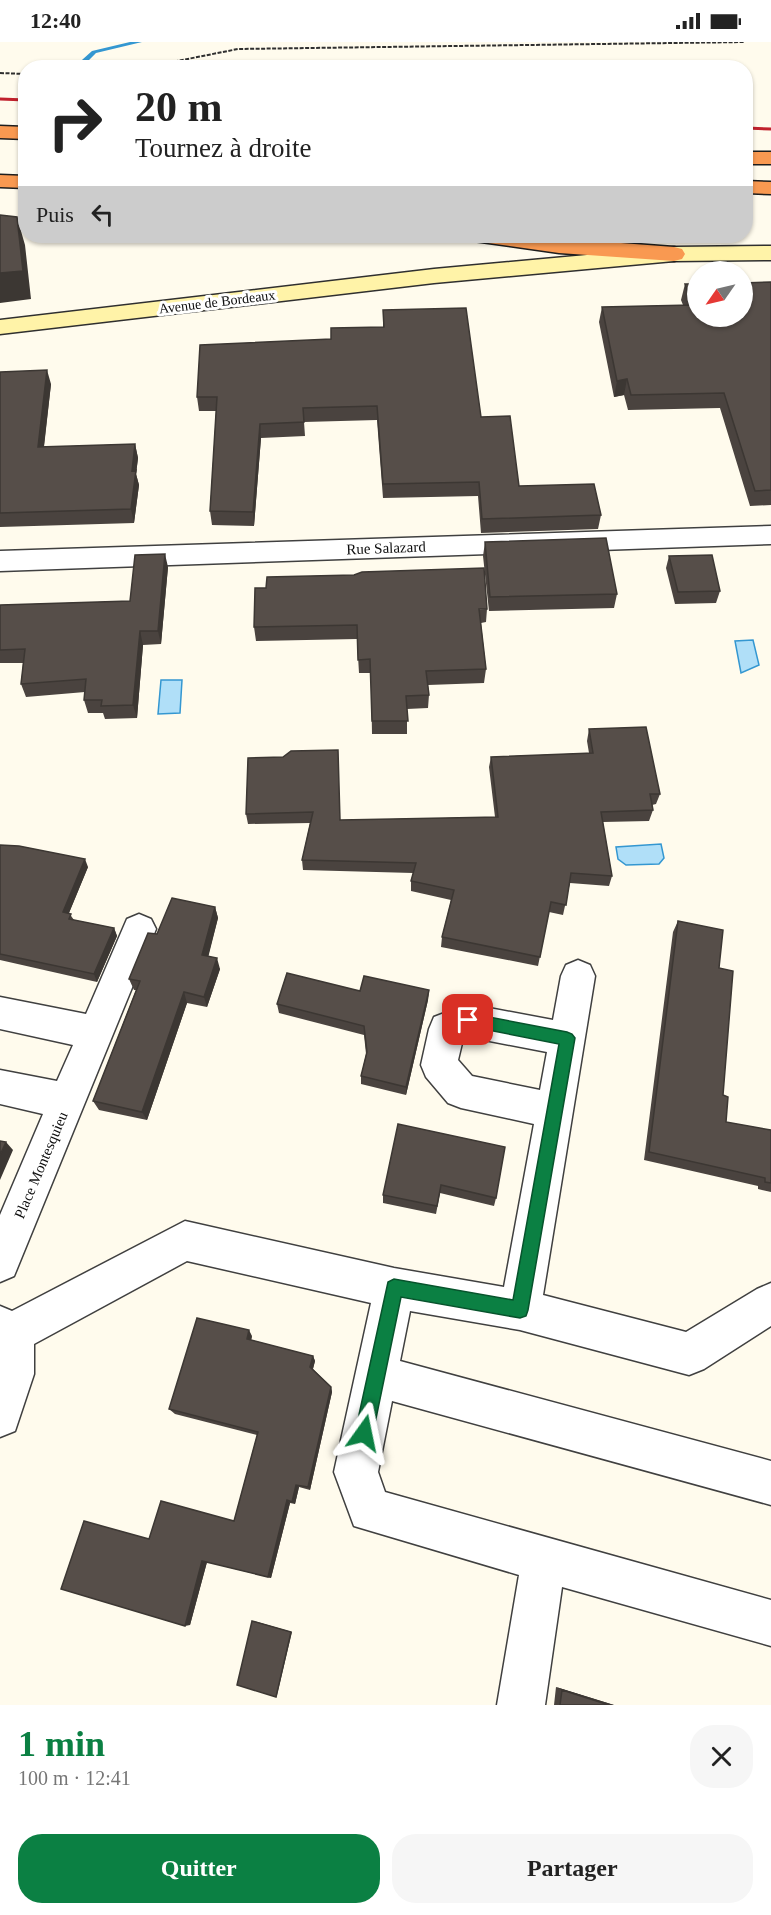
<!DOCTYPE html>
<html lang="fr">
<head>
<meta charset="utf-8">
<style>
	body { margin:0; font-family:Georgia,serif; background:#f6f6f6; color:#222; height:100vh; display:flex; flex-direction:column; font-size:22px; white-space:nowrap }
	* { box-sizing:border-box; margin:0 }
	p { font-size:20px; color:#767676 }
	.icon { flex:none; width:33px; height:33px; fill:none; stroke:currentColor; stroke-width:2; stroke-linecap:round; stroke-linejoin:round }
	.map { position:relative; height:1663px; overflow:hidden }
	.side { display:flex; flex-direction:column; background:#fff; flex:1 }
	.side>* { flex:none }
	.top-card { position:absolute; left:18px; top:18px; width:735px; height:183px; border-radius:24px; box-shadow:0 2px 4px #0004; background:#fff; color:#222; overflow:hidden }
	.needle { width:39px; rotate:236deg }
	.controls { position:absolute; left:687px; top:219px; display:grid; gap:12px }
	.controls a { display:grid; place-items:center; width:66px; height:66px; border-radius:50%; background:#fff; box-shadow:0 2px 4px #0004; font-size:30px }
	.pin { position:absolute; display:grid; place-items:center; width:51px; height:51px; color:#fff; margin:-26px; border-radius:12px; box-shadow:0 3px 9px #0006 }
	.me { position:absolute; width:66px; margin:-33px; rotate:12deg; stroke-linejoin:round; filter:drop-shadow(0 0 4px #0008) }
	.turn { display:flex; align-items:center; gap:21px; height:126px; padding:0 18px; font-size:27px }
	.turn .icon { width:78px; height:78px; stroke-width:2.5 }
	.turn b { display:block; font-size:42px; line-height:51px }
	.then { display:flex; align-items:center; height:57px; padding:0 18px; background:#0003; gap:12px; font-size:22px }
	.round { display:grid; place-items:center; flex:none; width:63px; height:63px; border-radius:24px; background:#f6f6f6 }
	.summary { display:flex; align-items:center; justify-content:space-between; height:102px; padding:0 18px }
	h1 { font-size:36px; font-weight:700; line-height:45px; color:#0b8043 }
	.button { display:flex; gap:12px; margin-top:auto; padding:12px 18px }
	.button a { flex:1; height:69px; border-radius:24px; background:#0b8043; color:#fff; font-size:24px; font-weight:700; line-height:69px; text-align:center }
	.button a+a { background:#f6f6f6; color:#222 }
	.status { display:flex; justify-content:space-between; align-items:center; height:42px; padding:0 30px; background:#fff; direction:ltr }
	.status svg { height:16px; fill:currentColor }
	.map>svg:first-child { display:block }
	.water { fill:#b0dff8; stroke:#3497d1; stroke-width:1.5 }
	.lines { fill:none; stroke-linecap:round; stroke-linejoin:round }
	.stream { fill:#3497d1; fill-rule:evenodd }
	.minor-casing { stroke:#404040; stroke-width:3 }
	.secondary-casing { stroke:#2f2f2f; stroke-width:3 }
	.motorway-casing { stroke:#1e1e1e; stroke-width:3 }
	.path { stroke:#2f2f2f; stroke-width:2; stroke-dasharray:4 1.5; stroke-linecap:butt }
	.minor { fill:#fff; fill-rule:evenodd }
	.secondary { fill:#fff3a8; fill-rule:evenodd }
	.motorway { fill:#f99951; fill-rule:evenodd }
	.rail { stroke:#c1212d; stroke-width:3 }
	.wall { fill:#4a433f }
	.shaded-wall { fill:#3c3733 }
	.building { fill:#564e49; stroke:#3c3733; stroke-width:1.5 }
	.route { fill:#0b8043; stroke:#07532c; stroke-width:1.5 }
	.labels { text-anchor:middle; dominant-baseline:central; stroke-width:6; stroke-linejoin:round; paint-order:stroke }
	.far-street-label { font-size:14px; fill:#0d0d0d; stroke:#fff }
	.street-label { font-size:15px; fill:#0d0d0d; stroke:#fff }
</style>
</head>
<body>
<div class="status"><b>12:40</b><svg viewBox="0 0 49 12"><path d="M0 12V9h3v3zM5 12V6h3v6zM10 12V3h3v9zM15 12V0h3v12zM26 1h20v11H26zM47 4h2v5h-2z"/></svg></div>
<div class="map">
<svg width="771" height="1663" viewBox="0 0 771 1663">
	<rect width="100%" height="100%" fill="#fffbed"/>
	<!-- water -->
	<path class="water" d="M 753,598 L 759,623 L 741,631 L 735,599 Z
		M 161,638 L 182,638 L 180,671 L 158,672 Z
		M 661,802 L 664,816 L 659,822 L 626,823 L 618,817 L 616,805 Z"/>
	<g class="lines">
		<!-- stream -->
		<path class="stream" d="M 130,0 L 142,0 L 96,11 L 81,26 L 73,26 L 92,9 Z"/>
		<defs>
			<path id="minor" d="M 771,484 L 771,502 L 0,529 L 0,509 Z
				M 139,872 L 151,877 L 156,887 L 14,1234 L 0,1240 L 0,1173 L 43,1072 L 0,1062 L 0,1028 L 57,1039 L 73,1003 L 0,987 L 0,955 L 86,972 L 127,877 Z
				M 578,918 L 590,923 L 595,934 L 543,1253 L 686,1290 L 757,1247 L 771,1241 L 771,1284 L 704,1327 L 689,1333 L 520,1288 L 410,1269 L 400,1319 L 771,1419 L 771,1463 L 392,1359 L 378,1430 L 385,1450 L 771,1558 L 771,1604 L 562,1545 L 545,1663 L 497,1663 L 519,1533 L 354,1484 L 334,1430 L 371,1261 L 187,1219 L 34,1302 L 34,1332 L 15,1389 L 0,1395 L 0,1264 L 12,1269 L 185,1179 L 394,1226 L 504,1245 L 534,1082 L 461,1066 L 448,1061 L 426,1035 L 421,1023 L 429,987 L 434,975 L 468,962 L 553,978 L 561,934 L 566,923 ZM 469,995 L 547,1010 L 540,1048 L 472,1034 L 458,1018 L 463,997 Z"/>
			<path id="secondary" d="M 771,204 L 771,218 L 674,219 L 434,241 L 0,292 L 0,278 L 434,227 L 674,205 Z"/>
			<path id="motorway" d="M 0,84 L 26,85 L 26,97 L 0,96 Z
				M 746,110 L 771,110 L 771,122 L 746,122 Z
				M 0,133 L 26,134 L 26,146 L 0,145 Z
				M 746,139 L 771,140 L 771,152 L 746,151 Z
				M 470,194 L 528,194 L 674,205 L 682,207 L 685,212 L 682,217 L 674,219 L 559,211 L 481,200 L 473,199 Z"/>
		</defs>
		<!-- minor casing -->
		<use href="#minor" class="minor-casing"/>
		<!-- secondary casing -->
		<use href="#secondary" class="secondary-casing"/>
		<!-- motorway casing -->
		<use href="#motorway" class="motorway-casing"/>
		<!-- path -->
		<path class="path" d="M 142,26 L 238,7 L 745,0
			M 0,31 L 26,32"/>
		<!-- minor -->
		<use href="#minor" class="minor"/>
		<!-- secondary -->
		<use href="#secondary" class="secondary"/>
		<!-- motorway -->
		<use href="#motorway" class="motorway"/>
		<!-- rail -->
		<path class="rail" d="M 0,57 L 26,58
			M 746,86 L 771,87"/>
	</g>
	<!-- wall -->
	<path class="wall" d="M 771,240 L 771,463 L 750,464 L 720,366 L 628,368 L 624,353 L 614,355 L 599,280 L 602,265 L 683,263 L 681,258 L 685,242 Z
		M 383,268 L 481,375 L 519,444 L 601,473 L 598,487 L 481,491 L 478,454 L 383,456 L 377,378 L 304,380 L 305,394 L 261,396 L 254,484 L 212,483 L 210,469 L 216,369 L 199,369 L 197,355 L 331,297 L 383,285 Z
		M 0,330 L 51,342 L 44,405 L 135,402 L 138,416 L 136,432 L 139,443 L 134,481 L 0,485 Z
		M 485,500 L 617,552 L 614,566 L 489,569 L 483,514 Z
		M 669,514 L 720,549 L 716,561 L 675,562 L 666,526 Z
		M 168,525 L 161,602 L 143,603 L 137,676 L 105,677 L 103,671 L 88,671 L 84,658 L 85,650 L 26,655 L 21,642 L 23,621 L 0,621 L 0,563 L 130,559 Z
		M 487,567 L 486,580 L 481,581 L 486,627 L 484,641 L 428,643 L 429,653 L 428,666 L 407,667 L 407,692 L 372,692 L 371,631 L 359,631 L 357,597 L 256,599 L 254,585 Z
		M 589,687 L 660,752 L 656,762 L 652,763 L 653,768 L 649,779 L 603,780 L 612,834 L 609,844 L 570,841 L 563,873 L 549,870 L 538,924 L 441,905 L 442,895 L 451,858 L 411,849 L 411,839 L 413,831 L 303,828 L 302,818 L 310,781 L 248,782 L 246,772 L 248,716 L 340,778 L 495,775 L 489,725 L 491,715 L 589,711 L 587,699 Z
		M 0,803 L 88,825 L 69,871 L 74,878 L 114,886 L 117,894 L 97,940 L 0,918 Z
		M 215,865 L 218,876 L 208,914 L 220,927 L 207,965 L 187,961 L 147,1078 L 99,1068 L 93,1059 L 136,948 L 134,948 L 129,937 L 157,892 Z
		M 678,879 L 719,926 L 723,1053 L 726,1080 L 771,1088 L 771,1150 L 758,1147 L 758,1144 L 644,1118 L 673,890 Z
		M 429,948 L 428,958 L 406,1053 L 361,1042 L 361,1034 L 366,1012 L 364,993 L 279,971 L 277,962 L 360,949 Z
		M 505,1105 L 496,1156 L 494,1164 L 440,1151 L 436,1172 L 383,1161 L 383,1153 Z
		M 252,1294 L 251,1298 L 313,1314 L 315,1319 L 313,1327 L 331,1345 L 332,1350 L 310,1448 L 299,1445 L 295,1462 L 290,1461 L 271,1536 L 207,1520 L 190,1583 L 149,1497 L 234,1479 L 257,1393 L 175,1372 L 169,1367 Z
		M 556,1645 L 614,1663 L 554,1663 Z"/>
	<!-- shaded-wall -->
	<path class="shaded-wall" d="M 17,175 L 25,203 L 31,257 L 0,261 L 0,231 Z
		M 47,328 L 51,342 L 42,420 L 38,405 Z
		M 627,337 L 624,353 L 614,355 L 617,339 Z
		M 260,382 L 261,396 L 254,484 L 253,470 Z
		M 135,402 L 138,416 L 136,432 L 139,443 L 134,481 L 131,467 L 132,429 Z
		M 165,512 L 168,525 L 161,602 L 158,589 Z
		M 140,589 L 143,603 L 137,676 L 133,663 Z
		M 85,817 L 88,825 L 66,878 L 63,870 Z
		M 215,865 L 218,876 L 206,924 L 202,913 Z
		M 114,886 L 117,894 L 97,940 L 94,932 Z
		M 217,916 L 220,927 L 207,965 L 204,955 Z
		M 429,948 L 428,958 L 406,1053 L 406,1045 Z
		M 184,950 L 187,961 L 147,1078 L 142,1070 Z
		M 6,1100 L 13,1108 L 0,1138 L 0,1113 Z
		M 249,1288 L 252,1294 L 250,1303 L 247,1297 Z
		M 313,1314 L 315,1319 L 312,1330 L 310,1325 Z
		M 331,1345 L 332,1350 L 310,1448 L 308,1445 Z
		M 296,1443 L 299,1445 L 295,1462 L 292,1460 Z
		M 287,1458 L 290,1461 L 271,1536 L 268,1535 Z
		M 202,1519 L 207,1520 L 190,1583 L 185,1584 Z
		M 252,1579 L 254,1579 L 292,1590 L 277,1653 L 276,1655 Z
		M 556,1645 L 614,1663 L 609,1663 L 562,1648 Z"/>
	<!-- building -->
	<path class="building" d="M 0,173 L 17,175 L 23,229 L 0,231 Z
		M 771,240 L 771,448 L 755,449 L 724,351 L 631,353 L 627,337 L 617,339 L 602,265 L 692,263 L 685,242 L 698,242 L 698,274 L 742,274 L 742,241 Z
		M 466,266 L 481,375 L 510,374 L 519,444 L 594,442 L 601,473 L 482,477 L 479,440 L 383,442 L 377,364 L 303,366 L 304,380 L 260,382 L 253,470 L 210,469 L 217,355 L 197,355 L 200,303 L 331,297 L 331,286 L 384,285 L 383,268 Z
		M 47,328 L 38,405 L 135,402 L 132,429 L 136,428 L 131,467 L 0,471 L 0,330 Z
		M 606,496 L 617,552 L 490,555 L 485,500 Z
		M 165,512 L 158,589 L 140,589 L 133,663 L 101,664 L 102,658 L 84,658 L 86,637 L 21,642 L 25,607 L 0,608 L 0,563 L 130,559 L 135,513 Z
		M 712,513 L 720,549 L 678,550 L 669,514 Z
		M 484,526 L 487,567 L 479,567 L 486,627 L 426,629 L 429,653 L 406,654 L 408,679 L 372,679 L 370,617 L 358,618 L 357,583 L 254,585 L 255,546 L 266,546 L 267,535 L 354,533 L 362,530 Z
		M 646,685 L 660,752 L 650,752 L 653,768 L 601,770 L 612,834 L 571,831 L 566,863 L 551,860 L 540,915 L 442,895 L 454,848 L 411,839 L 416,821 L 302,818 L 313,770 L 246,772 L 248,716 L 283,715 L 291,709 L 338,708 L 340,778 L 498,775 L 491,715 L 593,711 L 589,687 Z
		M 0,803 L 19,804 L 85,817 L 63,870 L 71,872 L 69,877 L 114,886 L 94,932 L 0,912 Z
		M 172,856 L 215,865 L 202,913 L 217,916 L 204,955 L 184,950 L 142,1070 L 93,1059 L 140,939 L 129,937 L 148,891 L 157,892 Z
		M 678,879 L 723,888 L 719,926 L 733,929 L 723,1053 L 728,1055 L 726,1080 L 771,1088 L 771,1141 L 765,1140 L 765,1136 L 649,1110 Z
		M 287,931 L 360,949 L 364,934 L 429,948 L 406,1045 L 361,1034 L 367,1010 L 364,984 L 277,962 Z
		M 398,1082 L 505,1105 L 496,1156 L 441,1143 L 437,1164 L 383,1153 Z
		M 0,1099 L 6,1100 L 0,1113 Z
		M 197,1276 L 249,1288 L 247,1297 L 313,1314 L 310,1325 L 331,1345 L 308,1445 L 296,1443 L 292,1460 L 287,1458 L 268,1535 L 202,1519 L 185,1584 L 61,1547 L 84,1479 L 149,1497 L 161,1459 L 234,1479 L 258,1390 L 169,1367 Z
		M 252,1579 L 291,1590 L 276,1655 L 237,1643 Z
		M 562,1648 L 609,1663 L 560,1663 Z"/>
	<!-- route -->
	<path class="route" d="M 468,971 L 567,990 L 572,992 L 575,996 L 528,1268 L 526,1274 L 520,1276 L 401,1255 L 373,1391 L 370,1398 L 364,1400 L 358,1398 L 355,1391 L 388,1240 L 394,1237 L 513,1258 L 559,1002 L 468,984 L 463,982 L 460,978 L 463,973 Z"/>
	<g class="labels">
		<!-- far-street labels -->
		<g class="far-street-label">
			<text transform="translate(217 260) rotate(-7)">Avenue de Bordeaux</text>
		</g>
		<!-- street labels -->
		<g class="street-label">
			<text transform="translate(386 506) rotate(-2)">Rue Salazard</text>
			<text transform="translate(41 1123) rotate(-67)">Place Montesquieu</text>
		</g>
	</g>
</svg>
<div class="controls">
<a><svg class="needle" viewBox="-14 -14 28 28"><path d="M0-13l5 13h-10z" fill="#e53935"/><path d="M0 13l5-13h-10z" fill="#767676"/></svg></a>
</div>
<div class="pin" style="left:468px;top:978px;background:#d93025"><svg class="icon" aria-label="arrive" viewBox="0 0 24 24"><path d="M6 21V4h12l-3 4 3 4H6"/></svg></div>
<svg class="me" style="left:364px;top:1391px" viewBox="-20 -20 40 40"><path d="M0-17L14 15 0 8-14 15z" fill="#0b8043" stroke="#fff" stroke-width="4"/></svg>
<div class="top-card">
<div class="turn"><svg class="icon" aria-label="right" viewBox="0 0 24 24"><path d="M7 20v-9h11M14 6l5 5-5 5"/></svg><div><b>20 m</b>Tournez à droite</div></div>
<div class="then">Puis<svg class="icon" aria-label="left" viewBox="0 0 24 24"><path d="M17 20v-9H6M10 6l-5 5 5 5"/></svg></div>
</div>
</div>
<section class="side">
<div class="summary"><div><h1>1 min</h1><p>100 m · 12:41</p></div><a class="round"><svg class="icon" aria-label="close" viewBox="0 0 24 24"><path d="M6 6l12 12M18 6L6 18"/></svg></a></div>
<div class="button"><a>Quitter</a><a>Partager</a></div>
</section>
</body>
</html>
